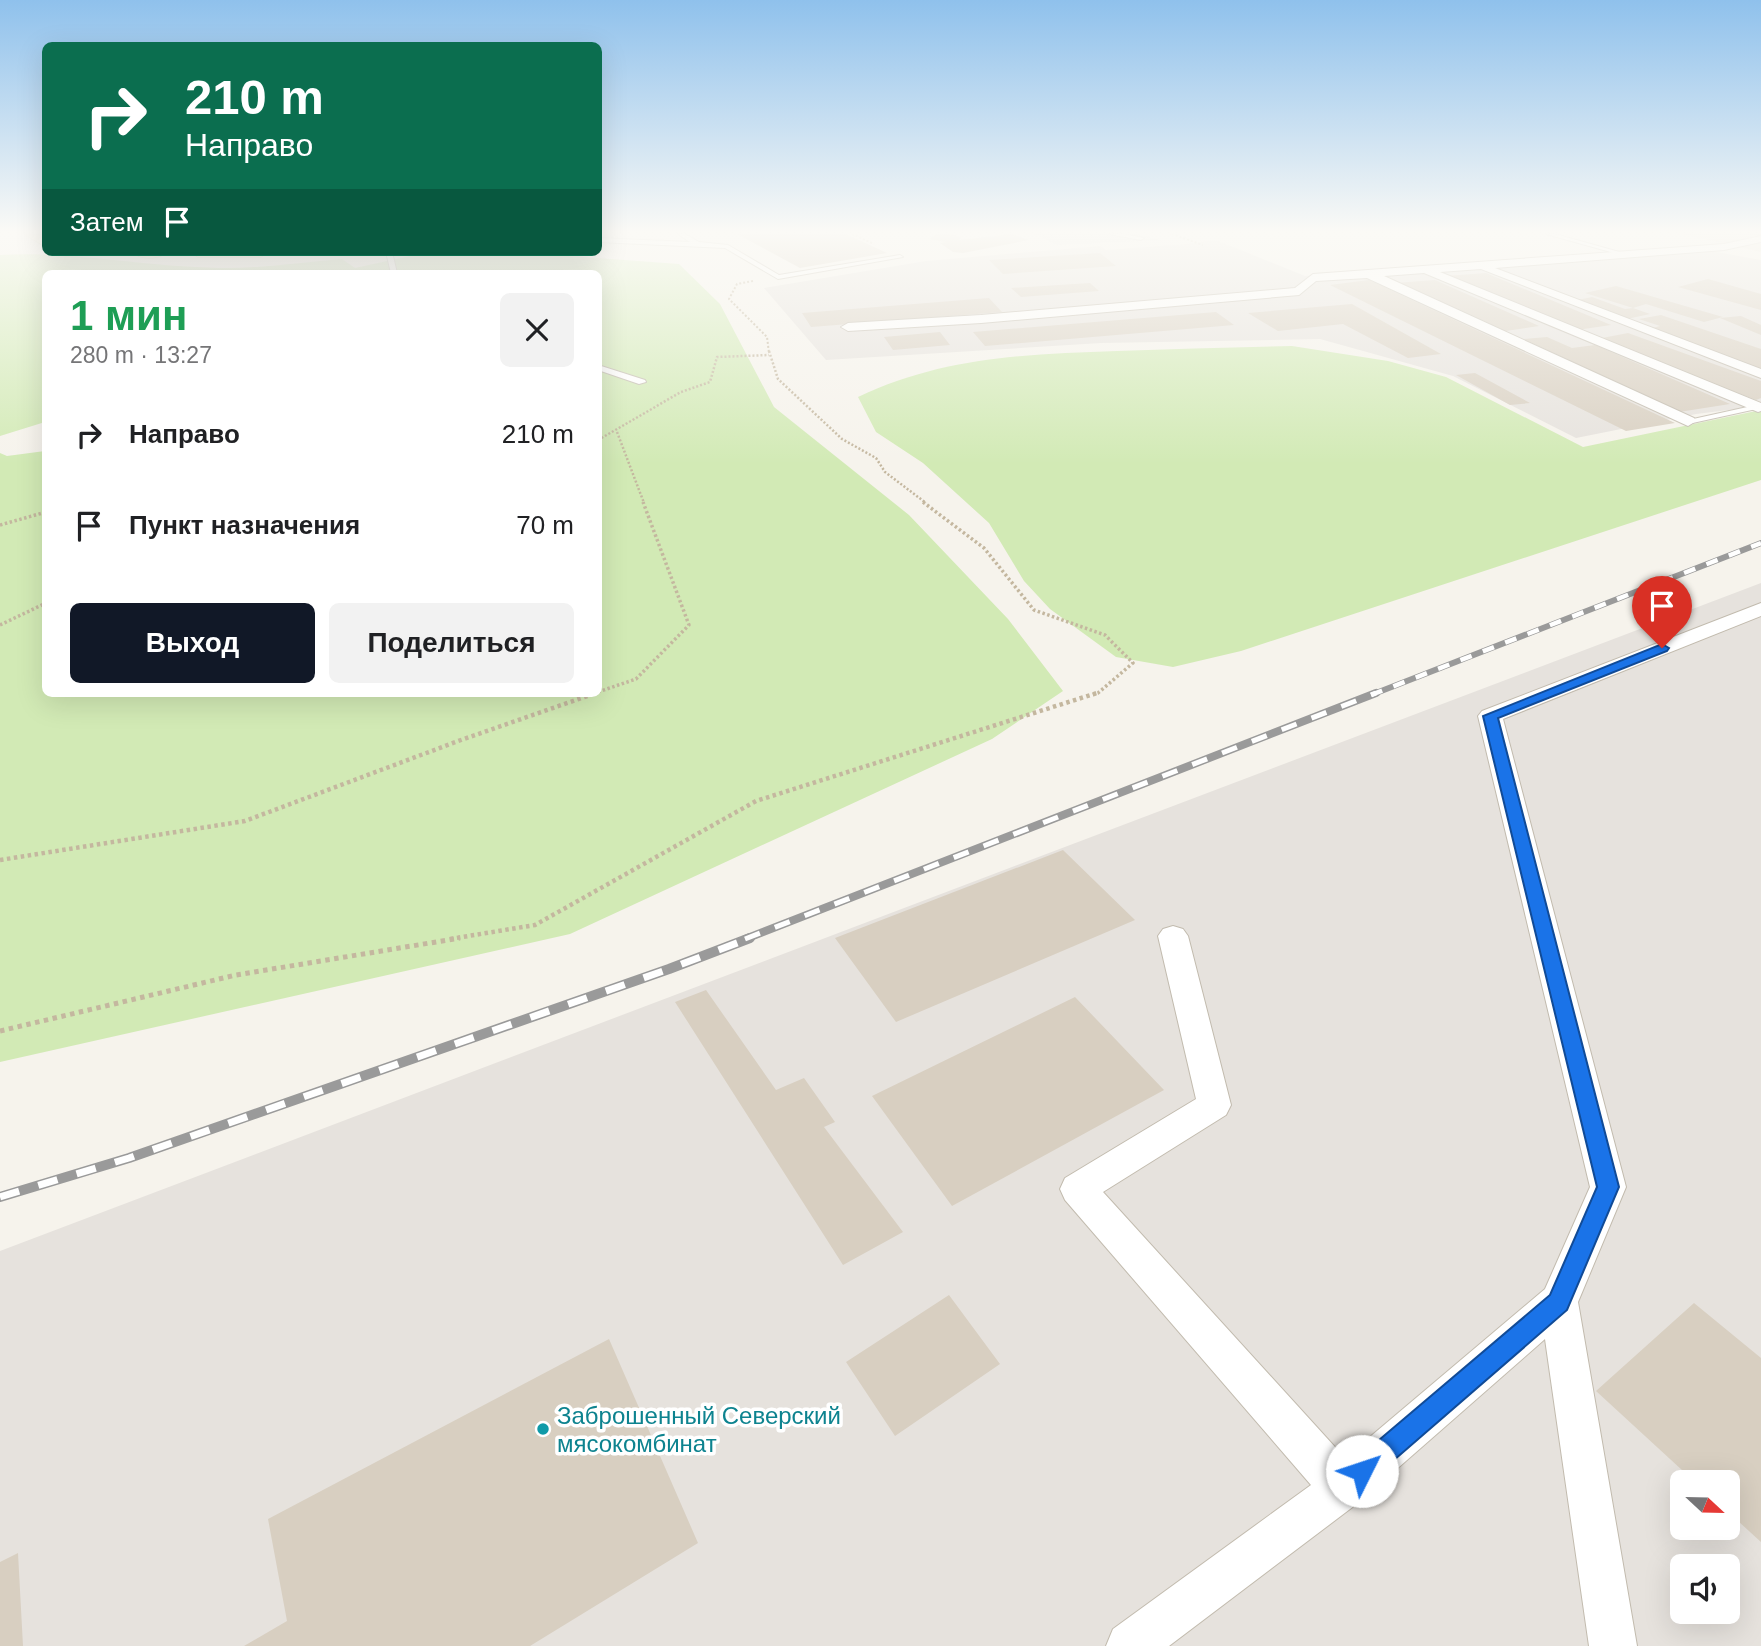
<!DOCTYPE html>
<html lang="ru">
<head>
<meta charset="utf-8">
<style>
	body { margin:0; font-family:Arial,sans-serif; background:#f2f2f2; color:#202124; height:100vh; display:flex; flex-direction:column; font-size:26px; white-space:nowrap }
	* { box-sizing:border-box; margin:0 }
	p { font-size:23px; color:#757577 }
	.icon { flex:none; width:38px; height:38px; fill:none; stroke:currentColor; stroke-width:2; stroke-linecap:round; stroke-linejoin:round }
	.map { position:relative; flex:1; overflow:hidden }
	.side { position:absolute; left:42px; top:270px; width:560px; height:427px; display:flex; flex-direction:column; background:#fff; border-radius:10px; box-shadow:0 7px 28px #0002 }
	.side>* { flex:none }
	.guide { position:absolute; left:42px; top:42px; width:560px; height:214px; border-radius:10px; box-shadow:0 7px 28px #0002; background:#0b6e4f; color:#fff; overflow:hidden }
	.needle { width:46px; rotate:112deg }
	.buttons { position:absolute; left:1670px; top:1470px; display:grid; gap:14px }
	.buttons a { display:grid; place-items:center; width:70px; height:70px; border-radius:10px; background:#fff; box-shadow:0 7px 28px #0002; font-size:35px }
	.pin { position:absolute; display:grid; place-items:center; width:60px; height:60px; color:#fff; margin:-72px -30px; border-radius:50% 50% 50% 0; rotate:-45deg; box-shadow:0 0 7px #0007 }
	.pin .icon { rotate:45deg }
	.me { position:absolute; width:77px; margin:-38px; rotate:49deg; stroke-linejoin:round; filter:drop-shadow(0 0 5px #0008) }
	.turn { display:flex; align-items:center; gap:24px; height:147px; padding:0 28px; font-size:32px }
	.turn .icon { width:91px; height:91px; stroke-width:2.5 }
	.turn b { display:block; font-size:49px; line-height:60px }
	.then { display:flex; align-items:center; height:66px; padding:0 28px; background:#0003; gap:14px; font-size:26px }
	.round { display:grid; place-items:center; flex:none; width:74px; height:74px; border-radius:10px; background:#f2f2f2 }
	.summary { display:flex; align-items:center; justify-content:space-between; height:119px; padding:0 28px }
	h1 { font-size:42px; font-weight:700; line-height:52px; color:#1e9e55 }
	.action { display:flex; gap:14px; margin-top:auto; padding:14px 28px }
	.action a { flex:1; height:80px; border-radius:10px; background:#111827; color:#fff; font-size:28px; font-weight:700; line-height:80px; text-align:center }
	.action a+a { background:#f2f2f2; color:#202124 }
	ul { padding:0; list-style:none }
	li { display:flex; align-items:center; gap:21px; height:91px; padding:0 28px }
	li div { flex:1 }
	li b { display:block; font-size:26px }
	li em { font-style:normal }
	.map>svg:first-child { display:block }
	.residential { fill:#eae5da }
	.industrial { fill:#e6e2dd; fill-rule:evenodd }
	.green { fill:#d2eab5 }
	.parking { fill:#e5e3e0 }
	.building { fill:#d8cfc1 }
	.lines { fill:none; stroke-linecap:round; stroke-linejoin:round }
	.service-casing { stroke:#c2bbae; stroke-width:2 }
	.minor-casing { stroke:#c2bbae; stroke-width:2 }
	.secondary-casing { stroke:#d6c79b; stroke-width:1 }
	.path-far4 { stroke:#c4b79f; stroke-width:2; stroke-dasharray:2 2; stroke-linecap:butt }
	.path-far3 { stroke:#c4b79f; stroke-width:2.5; stroke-dasharray:2 2; stroke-linecap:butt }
	.path-far2 { stroke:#c4b79f; stroke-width:3.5; stroke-dasharray:2.5 2.5; stroke-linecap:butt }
	.path-far1 { stroke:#c4b79f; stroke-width:4.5; stroke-dasharray:3.5 3.5; stroke-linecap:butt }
	.path { stroke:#c4b79f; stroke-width:5; stroke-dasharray:4.5 4.5; stroke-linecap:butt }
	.service { fill:#fff; fill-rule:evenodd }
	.minor { fill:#fff; fill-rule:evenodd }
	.secondary { fill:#fff3cd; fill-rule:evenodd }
	.rail-far2-casing { stroke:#9a9a9a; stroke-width:6 }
	.rail-far1-casing { stroke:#9a9a9a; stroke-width:8 }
	.rail-casing { stroke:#9a9a9a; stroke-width:10 }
	.rail-far2 { stroke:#fff; stroke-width:4.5; stroke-dasharray:12; stroke-linecap:butt }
	.rail-far1 { stroke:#fff; stroke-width:5; stroke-dasharray:16; stroke-linecap:butt }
	.rail { stroke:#fff; stroke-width:7; stroke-dasharray:20; stroke-linecap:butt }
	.route { fill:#1a73e8; stroke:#114b97; stroke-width:2 }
	.culture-dot { fill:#0f9aa8; stroke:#fff; stroke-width:2.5 }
	.labels { text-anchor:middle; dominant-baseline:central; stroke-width:7; stroke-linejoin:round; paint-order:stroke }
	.near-culture-label { font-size:24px; fill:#0d838f; stroke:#fff; text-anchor:start }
</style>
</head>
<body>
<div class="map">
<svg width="1761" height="1646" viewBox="0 0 1761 1646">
	<rect width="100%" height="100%" fill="#f6f3ec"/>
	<!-- residential -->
	<path class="residential" d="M 1682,234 L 1761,234 L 1761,252 Z"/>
	<!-- industrial -->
	<path class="industrial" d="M 1216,240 L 1305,276 L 1694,248 L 1761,260 L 1761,406 L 1696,414 L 1576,438 L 1453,376 L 1320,339 L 1101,343 L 826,360 L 764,288 L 926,261 L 1100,246 L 1106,250 L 1187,244 Z
		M 1761,583 L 1761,1646 L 0,1646 L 0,1251 ZM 1682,1482 L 1727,1482 L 1727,1528 L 1682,1528 ZM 1682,1566 L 1727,1566 L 1727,1612 L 1682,1612 Z"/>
	<!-- green -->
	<path class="green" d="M 456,252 L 515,252 L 679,264 L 720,304 L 774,407 L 909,515 L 1008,619 L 1063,691 L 992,739 L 570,934 L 0,1062 L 0,453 L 7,456 L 45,451 L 46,693 L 598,693 L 598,273 L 46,273 L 45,422 L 0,436 L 0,255 C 73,251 145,267 219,268 C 259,269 302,262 342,259 L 355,268 L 410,256 Z
		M 1292,346 L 1388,361 L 1446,377 L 1583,447 L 1761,410 L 1761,480 L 1241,651 L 1173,667 L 1116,657 L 1050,609 L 1024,581 L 989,523 L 923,463 L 876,432 L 858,397 C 942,357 1025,354 1117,351 C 1175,349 1234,347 1292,346 Z"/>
	<!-- parking -->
	<path class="parking" d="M 1035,234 L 1138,234 L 1160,240 L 1057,245 Z"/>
	<!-- building -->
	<path class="building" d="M 737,234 L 846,234 L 887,253 L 800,268 Z
		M 936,234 L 955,235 L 961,237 L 959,240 L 1012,234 L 1029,240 L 963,253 L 953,252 L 940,243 L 946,242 L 929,239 Z
		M 1100,253 L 1116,266 L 1003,274 L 989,260 Z
		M 1486,273 L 1611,325 L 1570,331 L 1446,276 Z
		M 1708,279 L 1761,294 L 1761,310 L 1678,287 Z
		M 1369,280 L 1675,423 L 1626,431 L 1330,285 Z
		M 1435,280 L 1539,326 L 1499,332 L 1395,283 Z
		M 1090,283 L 1099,291 L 1021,297 L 1011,288 Z
		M 1616,286 L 1723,317 L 1704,322 L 1646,304 L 1633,308 L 1585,293 Z
		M 1592,297 L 1625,309 L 1633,308 L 1650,314 L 1622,320 L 1568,302 Z
		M 989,298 L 1002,312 L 811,327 L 802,313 Z
		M 1352,304 L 1441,354 L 1408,358 L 1343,324 L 1278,331 L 1248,313 Z
		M 1216,312 L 1234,325 L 985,346 L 973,332 Z
		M 1661,315 L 1761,349 L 1761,370 L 1646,330 L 1660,326 L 1639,319 Z
		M 1741,316 L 1761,325 L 1761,335 L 1720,318 Z
		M 940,332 L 950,345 L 893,350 L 884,337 Z
		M 1628,333 L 1761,381 L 1761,398 L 1756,400 L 1597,339 Z
		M 1547,337 L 1572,348 L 1595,345 L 1730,404 L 1679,412 L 1524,339 Z
		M 1475,373 L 1530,403 L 1510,405 L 1456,375 Z
		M 1063,850 L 1135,920 L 896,1022 L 835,938 Z
		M 706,990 L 776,1090 L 804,1078 L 835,1122 L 824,1127 L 903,1232 L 843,1265 L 675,1002 Z
		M 1075,997 L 1164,1090 L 952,1206 L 872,1096 Z
		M 949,1295 L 1000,1364 L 895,1436 L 846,1362 Z
		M 1694,1303 L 1761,1358 L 1761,1542 L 1727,1511 L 1727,1482 L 1695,1482 L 1596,1391 Z
		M 609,1339 L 698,1543 L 530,1646 L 244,1646 L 287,1621 L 268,1519 Z
		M 18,1553 L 23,1646 L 0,1646 L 0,1562 Z"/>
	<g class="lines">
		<defs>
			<path id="service" d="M 678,234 L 685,234 L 699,242 L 728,245 L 779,275 L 900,255 L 903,257 L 778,279 L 725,248 L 598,242 L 598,238 L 690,242 Z
				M 1109,234 L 1123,234 L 1144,238 L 1141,240 Z
				M 1546,234 L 1555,234 L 1630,255 L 1625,256 Z
				M 386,252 L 392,252 L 397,273 L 391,273 Z
				M 598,365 L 645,380 L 646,382 L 639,384 L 598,370 Z
				M 1761,404 L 1761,408 L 1688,424 L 1684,421 Z"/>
			<path id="minor" d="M 1761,236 L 1761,242 L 1724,250 L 1495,268 L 1761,369 L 1761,378 L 1481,269 L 1440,272 L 1761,403 L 1761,411 L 1758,412 L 1424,273 L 1384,276 L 1694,418 L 1696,421 L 1688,426 L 1367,278 L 1316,281 L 1299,295 L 981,323 L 848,331 L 841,327 L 848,323 L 981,315 L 1295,288 L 1313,274 L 1724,244 Z
				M 1761,603 L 1761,616 L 1503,719 L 1626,1187 L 1578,1302 L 1637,1646 L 1589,1646 L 1545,1339 L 1358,1503 L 1169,1646 L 1106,1646 L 1113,1629 L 1311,1485 L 1065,1200 L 1060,1189 L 1065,1178 L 1196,1099 L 1158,936 L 1163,929 L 1173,926 L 1183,929 L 1188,936 L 1231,1105 L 1226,1115 L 1103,1192 L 1345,1458 L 1545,1289 L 1590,1187 L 1478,716 L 1482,711 Z"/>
			<path id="secondary" d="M 24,234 L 46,235 L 46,247 Z
				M 132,252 L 167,252 C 160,260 139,260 132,252 Z
				M 190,252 L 269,252 L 261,257 L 198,257 Z"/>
		</defs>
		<!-- service casing -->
		<use href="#service" class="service-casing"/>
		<!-- minor casing -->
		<use href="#minor" class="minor-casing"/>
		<!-- secondary casing -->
		<use href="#secondary" class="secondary-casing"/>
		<!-- path-far4 -->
		<path class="path-far4" d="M 852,234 L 874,244
			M 1172,234 L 1203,245
			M 753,281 L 737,284 L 729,299 L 767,337 L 769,353"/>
		<!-- path-far3 -->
		<path class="path-far3" d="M 769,351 L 778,379 L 842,439 L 876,458 L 885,472 L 926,503
			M 617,432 L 644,503
			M 598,440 L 681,392 L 710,382 L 717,357 L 769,355"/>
		<!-- path-far2 -->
		<path class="path-far2" d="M 923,502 L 984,548 L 1034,610 L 1105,635 L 1133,663 L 1098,693 L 1092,695
			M 0,525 L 46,512
			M 0,625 L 46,603
			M 598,692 L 636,679 L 689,625 L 643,502
			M 591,695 L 597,693"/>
		<!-- path-far1 -->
		<path class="path-far1" d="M 0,860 L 245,821 L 461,740 L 596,693
			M 450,939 L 535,925 L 756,801 L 1097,693"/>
		<!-- path -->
		<path class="path" d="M 0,1031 L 236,975 L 460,938"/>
		<!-- service -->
		<use href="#service" class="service"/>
		<!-- minor -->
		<use href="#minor" class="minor"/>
		<!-- secondary -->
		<use href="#secondary" class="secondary"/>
		<defs>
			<path id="rail-far2" d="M 1371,695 L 1761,543"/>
			<path id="rail-far1" d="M 745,939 L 1376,693"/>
			<path id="rail" d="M 0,1197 L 129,1158 L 669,969 L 750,938"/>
		</defs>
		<!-- rail-far2 casing -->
		<use href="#rail-far2" class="rail-far2-casing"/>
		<!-- rail-far1 casing -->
		<use href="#rail-far1" class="rail-far1-casing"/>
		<!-- rail casing -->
		<use href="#rail" class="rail-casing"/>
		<!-- rail-far2 -->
		<use href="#rail-far2" class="rail-far2"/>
		<!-- rail-far1 -->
		<use href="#rail-far1" class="rail-far1"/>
		<!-- rail -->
		<use href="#rail" class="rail"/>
	</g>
	<!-- sky -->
	<linearGradient id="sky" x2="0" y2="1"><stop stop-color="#8fc1ec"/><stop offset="0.5" stop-color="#fbfaf6"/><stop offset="1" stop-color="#fbfaf6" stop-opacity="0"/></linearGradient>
	<rect width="1761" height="464" fill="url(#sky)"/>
	<!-- route -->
	<path class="route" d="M 1662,644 L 1669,648 L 1667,651 L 1498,718 L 1619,1187 L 1567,1310 L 1371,1480 L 1362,1484 L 1353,1480 L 1349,1471 L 1353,1462 L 1550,1295 L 1597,1187 L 1483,716 Z"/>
	<!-- markers -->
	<circle class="culture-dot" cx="543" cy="1429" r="7"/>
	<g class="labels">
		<!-- near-culture labels -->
		<g class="near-culture-label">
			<text x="557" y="1415">Заброшенный Северский<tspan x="557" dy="28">мясокомбинат</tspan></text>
		</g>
	</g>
</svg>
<div class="buttons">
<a><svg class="needle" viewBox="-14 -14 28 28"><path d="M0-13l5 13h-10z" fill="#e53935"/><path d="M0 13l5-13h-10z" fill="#757577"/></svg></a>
<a><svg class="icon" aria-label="sound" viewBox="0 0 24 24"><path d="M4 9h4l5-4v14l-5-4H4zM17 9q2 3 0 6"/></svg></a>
</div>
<div class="pin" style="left:1662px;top:648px;background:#d93025"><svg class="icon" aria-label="arrive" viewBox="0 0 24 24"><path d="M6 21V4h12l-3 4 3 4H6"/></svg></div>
<svg class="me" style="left:1362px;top:1471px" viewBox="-20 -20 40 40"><circle r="19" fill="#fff"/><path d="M0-13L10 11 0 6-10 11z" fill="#1a73e8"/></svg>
<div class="guide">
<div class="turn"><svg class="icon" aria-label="right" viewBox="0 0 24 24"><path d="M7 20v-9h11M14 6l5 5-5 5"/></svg><div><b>210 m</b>Направо</div></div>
<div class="then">Затем<svg class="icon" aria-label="arrive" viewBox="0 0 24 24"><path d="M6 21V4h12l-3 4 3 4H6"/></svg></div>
</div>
<section class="side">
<div class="summary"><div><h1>1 мин</h1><p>280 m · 13:27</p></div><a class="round"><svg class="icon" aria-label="close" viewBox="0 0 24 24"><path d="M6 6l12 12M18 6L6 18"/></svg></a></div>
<ul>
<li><svg class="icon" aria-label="right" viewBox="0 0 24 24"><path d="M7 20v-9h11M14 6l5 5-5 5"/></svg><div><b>Направо</b></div><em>210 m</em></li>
<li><svg class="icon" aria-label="arrive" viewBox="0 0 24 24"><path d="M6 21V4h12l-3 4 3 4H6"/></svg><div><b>Пункт назначения</b></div><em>70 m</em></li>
</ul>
<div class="action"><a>Выход</a><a>Поделиться</a></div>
</section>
</div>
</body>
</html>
